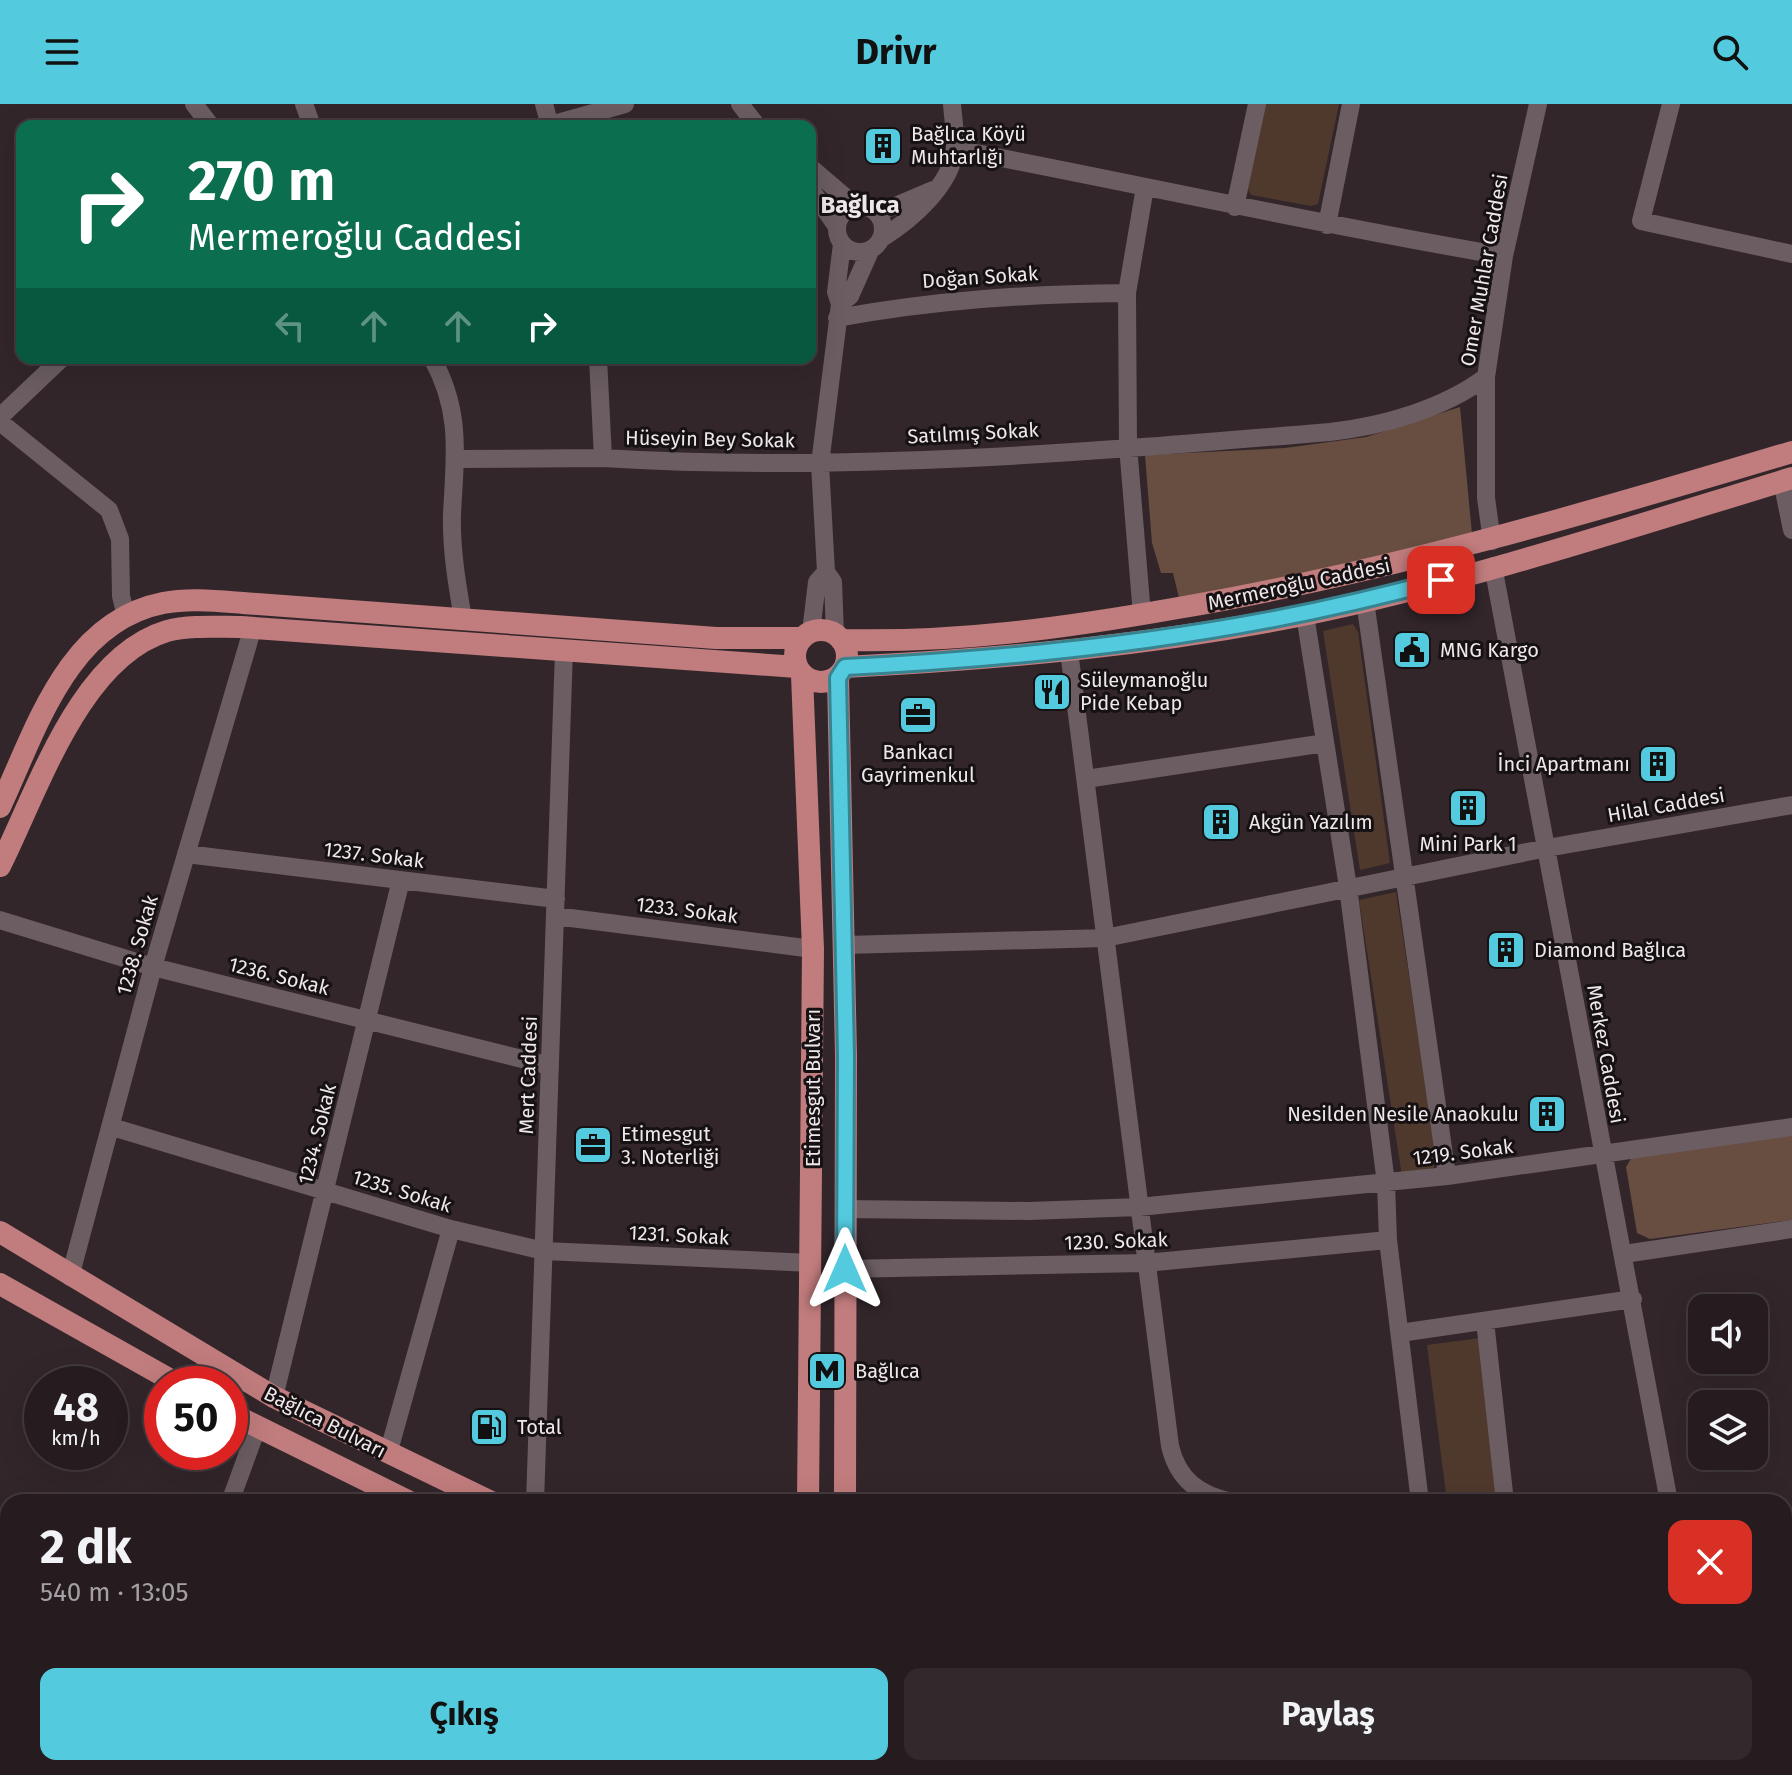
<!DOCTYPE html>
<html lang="tr">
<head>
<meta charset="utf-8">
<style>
	body { margin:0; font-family:"Fira Sans",sans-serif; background:#32292d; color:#f1f3f6; height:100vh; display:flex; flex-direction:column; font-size:30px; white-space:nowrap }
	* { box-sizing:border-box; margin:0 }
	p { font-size:26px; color:#a4a1a5 }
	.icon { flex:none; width:44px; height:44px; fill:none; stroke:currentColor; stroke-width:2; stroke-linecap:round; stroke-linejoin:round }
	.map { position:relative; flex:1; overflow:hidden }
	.drawer { position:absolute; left:0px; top:1390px; width:1792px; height:282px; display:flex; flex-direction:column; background:#261c20; border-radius:24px 24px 0 0; box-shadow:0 8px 32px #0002,0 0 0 2px #423a3e }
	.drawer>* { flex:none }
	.hud { position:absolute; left:16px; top:16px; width:800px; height:244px; border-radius:16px; box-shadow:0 8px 32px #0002,0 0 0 2px #423a3e; background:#0b6e4f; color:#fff; overflow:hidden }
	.tools { position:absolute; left:1688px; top:1190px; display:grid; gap:16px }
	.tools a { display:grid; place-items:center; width:80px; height:80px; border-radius:16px; background:#261c20; box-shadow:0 8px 32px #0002,0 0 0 2px #423a3e; font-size:40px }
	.speed { position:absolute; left:24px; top:1262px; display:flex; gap:16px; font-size:40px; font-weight:700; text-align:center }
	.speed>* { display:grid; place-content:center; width:104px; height:104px; border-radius:50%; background:#261c20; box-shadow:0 8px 32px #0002,0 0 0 2px #423a3e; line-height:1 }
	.speed small { font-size:20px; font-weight:400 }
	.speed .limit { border:12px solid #d22; background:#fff; color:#111 }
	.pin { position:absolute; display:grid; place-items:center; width:68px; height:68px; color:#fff; margin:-34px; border-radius:16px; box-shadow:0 4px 12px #0006 }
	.me { position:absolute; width:88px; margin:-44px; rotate:0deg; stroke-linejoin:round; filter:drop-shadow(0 0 6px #0008) }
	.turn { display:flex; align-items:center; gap:28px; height:168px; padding:0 40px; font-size:36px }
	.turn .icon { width:104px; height:104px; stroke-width:2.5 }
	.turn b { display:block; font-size:56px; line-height:68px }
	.lanes { display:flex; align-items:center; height:76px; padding:0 40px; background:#0003; justify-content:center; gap:40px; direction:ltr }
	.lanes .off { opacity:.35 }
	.round { display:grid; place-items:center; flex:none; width:84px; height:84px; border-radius:16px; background:#32292d }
	.summary { display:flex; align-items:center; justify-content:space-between; height:136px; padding:0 40px }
	h1 { font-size:48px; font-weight:700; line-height:60px }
	.primary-button { display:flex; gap:16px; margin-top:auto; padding:16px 40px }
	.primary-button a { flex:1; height:92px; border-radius:16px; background:#54cade; color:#111; font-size:32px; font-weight:700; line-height:92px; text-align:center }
	.primary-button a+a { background:#32292d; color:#f1f3f6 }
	header { display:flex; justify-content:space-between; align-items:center; height:104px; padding:0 40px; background:#54cade; color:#111; font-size:36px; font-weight:700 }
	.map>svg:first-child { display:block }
	.green { fill:#4f392c }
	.forest { fill:#684e40 }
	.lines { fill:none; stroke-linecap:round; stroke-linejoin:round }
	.minor { stroke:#6b5d62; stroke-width:18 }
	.major { stroke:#c17c7d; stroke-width:22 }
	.route-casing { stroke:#378390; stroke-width:20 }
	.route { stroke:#54cade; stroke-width:14 }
	.labels { text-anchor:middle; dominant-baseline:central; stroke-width:6; stroke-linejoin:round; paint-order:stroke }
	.poi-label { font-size:20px; fill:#f0e7ea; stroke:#161113; text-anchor:start }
	.street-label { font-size:20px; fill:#f0e7ea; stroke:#161113 }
	.quarter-label { font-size:24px; font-weight:bold; fill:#f0e7ea; stroke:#161113 }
</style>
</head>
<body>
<header><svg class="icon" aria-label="menu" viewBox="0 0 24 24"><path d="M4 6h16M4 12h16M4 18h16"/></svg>Drivr<svg class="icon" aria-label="search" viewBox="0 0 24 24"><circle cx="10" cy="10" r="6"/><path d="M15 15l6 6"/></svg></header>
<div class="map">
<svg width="1792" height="1671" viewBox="0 0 1792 1671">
	<rect width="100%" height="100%" fill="#32262b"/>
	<!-- green -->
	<path class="green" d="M 1264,0 L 1339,0 L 1318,100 L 1311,102 L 1251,91 L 1248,85 Z
		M 1353,520 L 1358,528 L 1390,759 L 1360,766 L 1323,527 Z
		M 1396,788 L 1436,1046 L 1434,1064 L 1402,1072 L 1359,796 Z
		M 1480,1234 L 1498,1398 L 1447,1398 L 1427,1241 Z"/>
	<!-- forest -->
	<path class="forest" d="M 1460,303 L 1472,430 L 1180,498 L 1173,469 L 1161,469 L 1152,439 L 1145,351 L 1285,344 L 1366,333 Z
		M 1792,1030 L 1792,1116 L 1650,1135 L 1637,1129 L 1626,1063 L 1632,1053 Z"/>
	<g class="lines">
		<!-- minor -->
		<path class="minor" d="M 194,0 L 211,22
			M 304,0 L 312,22
			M 544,0 L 550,22
			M 740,0 L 757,22
			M 1671,0 L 1641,117 L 1792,150
			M 547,22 L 625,0
			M 955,45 C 1139,80 1320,121 1504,152
			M 810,63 L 857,103
			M 810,84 L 837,123
			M837 125a23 23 0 1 1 46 0a23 23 0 1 1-46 0Z
			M 1235,103 L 1257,0
			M 874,107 L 893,103 L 933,86
			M 1327,121 L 1351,0
			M 882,134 C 911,116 952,81 955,44 C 956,30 953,14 952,0
			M 840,200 L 850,192 L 870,147
			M 837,214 C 936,196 1026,190 1127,189
			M 432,254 C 462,308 455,351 452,410 C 451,445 457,480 463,515
			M 598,254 L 603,354 C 842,369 1091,348 1330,328 C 1383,322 1443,305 1486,273
			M 0,313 L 62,254
			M 0,318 L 109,406 L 120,435 L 121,492 L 126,512
			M 457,355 L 603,354
			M 1782,377 L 1792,426
			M 1492,437 L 1486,394 L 1486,273 L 1504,152 L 1538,0
			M 1493,462 L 1669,1398
			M 1365,497 L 1447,1072
			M 1142,511 L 1128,342 L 1127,189 L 1145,83
			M 1305,511 L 1348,783 L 1386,1079 L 1388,1136 L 1420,1398
			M 811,528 L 817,478 L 826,468
			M 835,530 L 833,478 L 826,468 L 820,360 L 840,200 L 836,188 L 842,140
			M 1069,547 L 1170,1342 C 1178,1376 1199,1391 1232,1398
			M 1086,675 L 1325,639
			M 186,750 L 556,795
			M 555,812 L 813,845
			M 0,816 L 153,863 L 550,962
			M 845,841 L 1105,834 L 1547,744 L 1792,701
			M 112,1023 L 451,1125 L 544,1147 L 812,1159
			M 845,1105 L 1029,1107 L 1139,1103 L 1447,1072 L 1792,1023
			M 1624,1150 L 1792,1125
			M 845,1165 L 1145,1159 L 1388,1136
			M 70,1173 L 153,863 L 253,523
			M 1485,1217 L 1505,1398
			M 1400,1229 L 1633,1195
			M 274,1293 L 401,776
			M 388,1350 L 451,1125
			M 230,1398 L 257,1324
			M 535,1398 L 564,546
			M 0,1428 L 8,1433
			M 1784,1474 L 1792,1475
			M 0,1644 L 8,1648
			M 42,1664 L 57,1671
			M 140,1671 L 142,1664
			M 447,1671 L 450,1664
			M 1436,1671 L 1436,1664
			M 1499,1671 L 1499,1664
			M 1692,1671 L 1693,1664"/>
		<!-- major -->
		<path class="major" d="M795 552a26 26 0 1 1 52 0a26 26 0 1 1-52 0Z
			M 841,536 C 956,539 1065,524 1178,504 C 1387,468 1589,409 1792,348
			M 845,563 C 1000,555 1157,541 1308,510 C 1468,477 1635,422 1792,374
			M 802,571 L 813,845 L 808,1398
			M 838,574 L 846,952 L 845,1398
			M 0,703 C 36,626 67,518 163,499 C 189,494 217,497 243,499 L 716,534 L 801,534
			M 0,762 C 38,686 80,553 167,527 C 189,521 217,523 241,523 L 797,563
			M 0,1128 L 274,1293 L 491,1398
			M 0,1180 L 178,1280
			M 230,1309 L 410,1398
			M 1135,1664 L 1158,1671
			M 1267,1664 L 1290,1671
			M 782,1671 L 783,1664
			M 826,1671 L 827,1664"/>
	</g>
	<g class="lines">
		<defs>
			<path id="route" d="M 845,1165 L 846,952 L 838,574 L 845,563 C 1046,553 1248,530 1441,476"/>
		</defs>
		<!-- route casing -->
		<use href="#route" class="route-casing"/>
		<!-- route -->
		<use href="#route" class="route"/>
	</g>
	<!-- icons -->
	<defs>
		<symbol id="building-square" viewBox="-11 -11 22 22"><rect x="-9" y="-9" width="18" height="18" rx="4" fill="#54cade" stroke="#161113"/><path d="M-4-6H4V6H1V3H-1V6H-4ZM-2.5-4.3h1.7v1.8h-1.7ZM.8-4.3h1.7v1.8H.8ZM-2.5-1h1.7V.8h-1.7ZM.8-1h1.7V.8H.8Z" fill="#111"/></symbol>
		<symbol id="civic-square" viewBox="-11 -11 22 22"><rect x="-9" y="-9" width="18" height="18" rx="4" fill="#54cade" stroke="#161113"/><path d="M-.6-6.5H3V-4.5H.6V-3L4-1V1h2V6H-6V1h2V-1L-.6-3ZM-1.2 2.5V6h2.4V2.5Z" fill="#111"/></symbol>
		<symbol id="restaurant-square" viewBox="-11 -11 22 22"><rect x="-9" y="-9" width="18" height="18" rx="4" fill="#54cade" stroke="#161113"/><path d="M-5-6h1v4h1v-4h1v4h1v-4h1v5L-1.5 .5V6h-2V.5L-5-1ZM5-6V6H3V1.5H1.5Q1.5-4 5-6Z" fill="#111"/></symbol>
		<symbol id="office-square" viewBox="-11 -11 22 22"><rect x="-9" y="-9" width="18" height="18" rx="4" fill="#54cade" stroke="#161113"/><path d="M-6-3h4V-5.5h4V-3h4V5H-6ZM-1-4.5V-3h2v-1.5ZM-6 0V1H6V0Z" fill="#111"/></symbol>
		<symbol id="metro-square" viewBox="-11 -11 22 22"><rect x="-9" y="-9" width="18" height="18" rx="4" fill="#54cade" stroke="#161113"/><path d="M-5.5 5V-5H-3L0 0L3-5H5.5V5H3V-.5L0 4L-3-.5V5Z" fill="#111"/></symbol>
		<symbol id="fuel-square" viewBox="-11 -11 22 22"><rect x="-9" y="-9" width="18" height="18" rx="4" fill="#54cade" stroke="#161113"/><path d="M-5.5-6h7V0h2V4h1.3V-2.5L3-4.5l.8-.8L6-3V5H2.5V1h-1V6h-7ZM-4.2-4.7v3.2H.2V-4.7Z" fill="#111"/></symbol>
	</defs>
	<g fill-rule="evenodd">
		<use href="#building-square" x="861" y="20" width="44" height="44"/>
		<use href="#civic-square" x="1390" y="524" width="44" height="44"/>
		<use href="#restaurant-square" x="1030" y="566" width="44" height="44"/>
		<use href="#office-square" x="896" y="589" width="44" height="44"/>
		<use href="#building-square" x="1636" y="638" width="44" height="44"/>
		<use href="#building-square" x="1446" y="682" width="44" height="44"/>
		<use href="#building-square" x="1199" y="696" width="44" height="44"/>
		<use href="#building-square" x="1484" y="824" width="44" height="44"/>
		<use href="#building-square" x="1525" y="988" width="44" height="44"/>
		<use href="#office-square" x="571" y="1019" width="44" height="44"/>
		<use href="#metro-square" x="805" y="1245" width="44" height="44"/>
		<use href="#fuel-square" x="467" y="1301" width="44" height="44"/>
	</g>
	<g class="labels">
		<!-- poi labels -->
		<g class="poi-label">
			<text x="911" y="30">Bağlıca Köyü<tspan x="911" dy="23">Muhtarlığı</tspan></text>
			<text x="1440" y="546">MNG Kargo</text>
			<text x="1080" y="576">Süleymanoğlu<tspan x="1080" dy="23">Pide Kebap</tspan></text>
			<text x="918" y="648" text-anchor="middle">Bankacı<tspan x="918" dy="23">Gayrimenkul</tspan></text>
			<text x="1630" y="660" text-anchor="end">İnci Apartmanı</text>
			<text x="1249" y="718">Akgün Yazılım</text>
			<text x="1468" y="740" text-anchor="middle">Mini Park 1</text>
			<text x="1534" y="846">Diamond Bağlıca</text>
			<text x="1519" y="1010" text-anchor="end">Nesilden Nesile Anaokulu</text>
			<text x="621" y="1030">Etimesgut<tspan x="621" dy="23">3. Noterliği</tspan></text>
			<text x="855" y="1267">Bağlıca</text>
			<text x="517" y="1323">Total</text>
		</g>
		<!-- street labels -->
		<g class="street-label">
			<text transform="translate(1484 166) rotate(-80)">Omer Muhlar Caddesi</text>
			<text transform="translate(980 173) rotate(-4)">Doğan Sokak</text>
			<text transform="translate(973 329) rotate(-3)">Satılmış Sokak</text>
			<text transform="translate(710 335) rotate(1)">Hüseyin Bey Sokak</text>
			<text transform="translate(1299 480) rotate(-12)">Mermeroğlu Caddesi</text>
			<text transform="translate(1666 701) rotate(-10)">Hilal Caddesi</text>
			<text transform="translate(374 751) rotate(7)">1237. Sokak</text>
			<text transform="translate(687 806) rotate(7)">1233. Sokak</text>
			<text transform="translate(137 841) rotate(-74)">1238. Sokak</text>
			<text transform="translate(279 872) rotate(14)">1236. Sokak</text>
			<text transform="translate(1606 950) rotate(80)">Merkez Caddesi</text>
			<text transform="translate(528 971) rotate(-88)">Mert Caddesi</text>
			<text transform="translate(813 984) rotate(-90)">Etimesgut Bulvarı</text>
			<text transform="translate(317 1030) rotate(-76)">1234. Sokak</text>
			<text transform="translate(1463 1048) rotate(-7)">1219. Sokak</text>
			<text transform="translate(402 1087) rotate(17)">1235. Sokak</text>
			<text transform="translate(679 1131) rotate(3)">1231. Sokak</text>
			<text transform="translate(1116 1137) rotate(-2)">1230. Sokak</text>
			<text transform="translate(325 1318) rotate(27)">Bağlıca Bulvarı</text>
		</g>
		<!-- quarter labels -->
		<g class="quarter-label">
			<text x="860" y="101">Bağlıca</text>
		</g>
	</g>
</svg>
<div class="tools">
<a><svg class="icon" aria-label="sound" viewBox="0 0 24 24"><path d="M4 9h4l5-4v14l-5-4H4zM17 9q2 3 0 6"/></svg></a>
<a><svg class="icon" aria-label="layers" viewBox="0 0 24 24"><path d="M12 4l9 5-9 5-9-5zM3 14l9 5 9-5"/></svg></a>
</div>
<div class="speed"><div>48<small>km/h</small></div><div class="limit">50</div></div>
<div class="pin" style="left:1441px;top:476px;background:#d93025"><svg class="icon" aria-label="arrive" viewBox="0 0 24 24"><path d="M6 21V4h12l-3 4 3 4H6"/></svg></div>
<svg class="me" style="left:845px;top:1165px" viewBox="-20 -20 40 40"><path d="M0-17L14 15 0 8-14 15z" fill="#54cade" stroke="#fff" stroke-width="4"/></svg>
<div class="hud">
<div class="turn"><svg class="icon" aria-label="right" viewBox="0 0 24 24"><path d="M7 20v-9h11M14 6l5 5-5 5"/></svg><div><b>270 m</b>Mermeroğlu Caddesi</div></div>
<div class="lanes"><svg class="icon off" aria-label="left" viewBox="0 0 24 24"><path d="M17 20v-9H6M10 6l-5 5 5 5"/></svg><svg class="icon off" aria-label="ahead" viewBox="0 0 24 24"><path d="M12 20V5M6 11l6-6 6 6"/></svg><svg class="icon off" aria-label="ahead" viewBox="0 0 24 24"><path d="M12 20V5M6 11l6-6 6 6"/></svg><svg class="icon" aria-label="right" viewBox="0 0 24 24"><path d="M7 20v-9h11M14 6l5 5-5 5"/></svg></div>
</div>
<section class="drawer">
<div class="summary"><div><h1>2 dk</h1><p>540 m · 13:05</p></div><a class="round" style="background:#d93025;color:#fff"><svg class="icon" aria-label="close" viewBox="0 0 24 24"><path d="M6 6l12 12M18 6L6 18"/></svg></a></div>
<div class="primary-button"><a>Çıkış</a><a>Paylaş</a></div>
</section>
</div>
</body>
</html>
